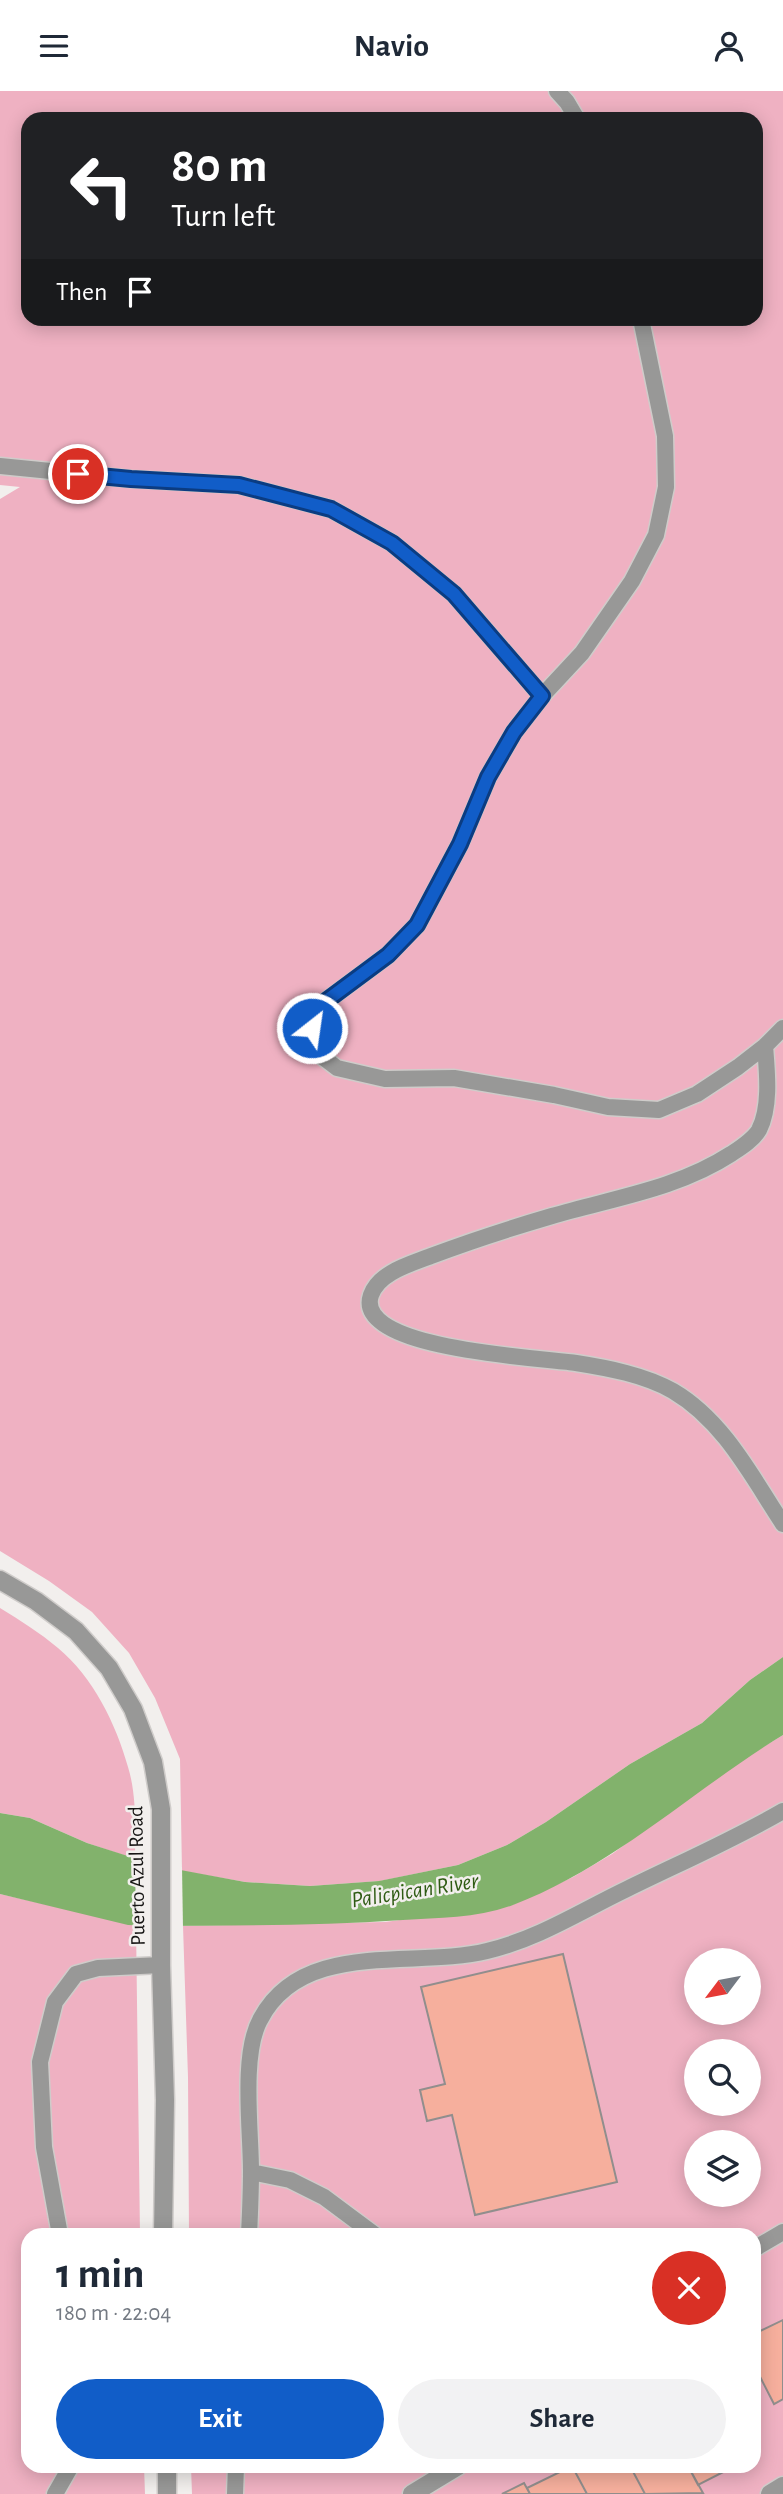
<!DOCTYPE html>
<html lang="en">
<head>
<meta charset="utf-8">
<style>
	body { margin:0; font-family:"Alegreya Sans",sans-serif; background:#f2f2f3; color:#1f2937; height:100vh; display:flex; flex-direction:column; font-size:26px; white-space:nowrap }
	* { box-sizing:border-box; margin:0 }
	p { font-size:23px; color:#747a83 }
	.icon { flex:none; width:38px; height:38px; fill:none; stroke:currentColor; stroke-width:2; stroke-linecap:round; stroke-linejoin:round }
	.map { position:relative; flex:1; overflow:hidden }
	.drawer { position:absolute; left:21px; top:2137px; width:740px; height:245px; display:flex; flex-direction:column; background:#fff; border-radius:21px; box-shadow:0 4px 18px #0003 }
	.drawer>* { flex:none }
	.banner { position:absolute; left:21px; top:21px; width:742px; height:214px; border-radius:21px; box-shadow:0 4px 18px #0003; background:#202124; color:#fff; overflow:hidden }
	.needle { width:46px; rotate:238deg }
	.controls { position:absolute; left:684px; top:1857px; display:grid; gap:14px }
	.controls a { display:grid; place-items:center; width:77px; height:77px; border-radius:50%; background:#fff; box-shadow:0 4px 18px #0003; font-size:35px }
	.pin { position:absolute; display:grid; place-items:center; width:60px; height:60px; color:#fff; margin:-30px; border:4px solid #fff; border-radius:50%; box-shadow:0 2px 7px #0007 }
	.me { position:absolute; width:77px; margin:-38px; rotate:30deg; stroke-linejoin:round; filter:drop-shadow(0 0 5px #0008) }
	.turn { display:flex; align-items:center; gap:24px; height:147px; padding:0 35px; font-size:32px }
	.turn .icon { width:91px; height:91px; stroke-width:2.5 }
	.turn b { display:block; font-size:49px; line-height:60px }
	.then { display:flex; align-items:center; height:66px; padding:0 35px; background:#0003; gap:14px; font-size:26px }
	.round { display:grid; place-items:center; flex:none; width:74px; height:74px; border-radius:37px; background:#f2f2f3 }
	.headline { display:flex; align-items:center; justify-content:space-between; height:119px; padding:0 35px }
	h1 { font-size:42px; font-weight:700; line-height:52px }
	.action { display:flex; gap:14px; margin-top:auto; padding:14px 35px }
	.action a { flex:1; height:80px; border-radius:42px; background:#115dc8; color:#fff; font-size:28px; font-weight:700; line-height:80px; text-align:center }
	.action a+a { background:#f2f2f3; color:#1f2937 }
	header { display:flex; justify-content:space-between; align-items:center; height:91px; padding:0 35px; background:#fff; font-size:32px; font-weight:700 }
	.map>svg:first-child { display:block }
	.green { fill:#efb1c2; fill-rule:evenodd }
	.water { fill:#82b26c }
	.pier { fill:#f2efed }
	.building { fill:#f6af9d; stroke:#918e8d; stroke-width:2 }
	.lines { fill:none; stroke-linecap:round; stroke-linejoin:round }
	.service-casing { stroke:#cfccca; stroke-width:19 }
	.minor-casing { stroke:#cfccca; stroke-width:21 }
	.service { stroke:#989897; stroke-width:16 }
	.minor { stroke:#989897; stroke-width:18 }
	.route-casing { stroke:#0b3c82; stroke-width:18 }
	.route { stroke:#115dc8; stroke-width:12 }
	.labels { text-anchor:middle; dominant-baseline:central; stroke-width:5; stroke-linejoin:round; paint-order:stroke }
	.street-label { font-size:21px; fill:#171615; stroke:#f2efed }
	.water-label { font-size:23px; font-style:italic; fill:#2e5b13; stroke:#f2efed }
</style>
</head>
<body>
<header><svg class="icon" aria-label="menu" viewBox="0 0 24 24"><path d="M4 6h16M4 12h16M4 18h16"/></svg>Navio<svg class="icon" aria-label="person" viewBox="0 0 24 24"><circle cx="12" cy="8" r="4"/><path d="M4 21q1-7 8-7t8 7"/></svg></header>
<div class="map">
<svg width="783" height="2403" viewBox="0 0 783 2403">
	<rect width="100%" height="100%" fill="#f2efed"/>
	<!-- green -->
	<path class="green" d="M 0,0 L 783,0 L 783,1566 L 750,1589 L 702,1632 L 630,1673 L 546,1731 L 507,1754 L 458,1774 L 380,1790 L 310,1795 L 245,1791 L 182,1780 L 180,1668 L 155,1607 L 129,1562 L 92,1521 L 49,1490 L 0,1460 L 0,408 L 20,396 L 0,394 ZM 28,28 L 756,28 L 756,228 L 28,228 Z
		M 0,1517 C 20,1529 40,1542 58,1557 C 93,1586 116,1633 128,1676 C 137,1705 135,1738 135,1768 L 87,1752 L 30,1727 L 0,1722 Z
		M 783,1644 L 783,2403 L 192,2403 L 191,2375 L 754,2375 L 754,2144 L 189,2144 L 188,1986 L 183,1835 L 385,1831 L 512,1814 L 573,1786 L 612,1763 L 737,1672 ZM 696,1869 L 749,1869 L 749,1922 L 696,1922 ZM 696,1960 L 749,1960 L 749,2012 L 696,2012 ZM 696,2051 L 749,2051 L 749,2104 L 696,2104 Z
		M 0,1803 L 136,1834 L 140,2144 L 28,2144 L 28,2375 L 144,2375 L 145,2403 L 0,2403 Z"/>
	<!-- water -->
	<path class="water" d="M 783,1566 L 783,1644 C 693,1699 613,1776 513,1814 C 478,1827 439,1827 403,1829 C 319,1835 236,1834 152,1835 L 128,1834 L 0,1803 L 0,1722 L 30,1727 L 87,1752 L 159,1775 L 245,1791 L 310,1795 L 379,1790 L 458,1774 L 507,1754 L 546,1731 L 630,1673 L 702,1632 L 750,1589 Z"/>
	<!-- pier -->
	<path class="pier" d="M 135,1764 L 182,1776 L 183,1838 L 136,1837 Z"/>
	<!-- building -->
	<path class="building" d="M 563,1863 L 617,2091 L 475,2124 L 452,2024 L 427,2030 L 420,1999 L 445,1993 L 421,1896 Z
		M 783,2229 L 783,2308 L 774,2313 L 754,2274 L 754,2243 Z
		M 572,2375 L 630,2375 L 645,2403 L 587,2403 Z
		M 572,2375 L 587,2403 L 530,2403 L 527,2397 Z
		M 630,2375 L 688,2375 L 703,2402 L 645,2403 Z
		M 688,2375 L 735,2375 L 698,2394 Z
		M 524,2392 L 530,2403 L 502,2403 Z"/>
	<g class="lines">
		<defs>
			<path id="service" d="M 557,0 L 567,11 L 577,28
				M 641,228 L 665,345 L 666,396 L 656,444 L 632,490 L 582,562 L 542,605 L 514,641 L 488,686 L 460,753 L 417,834 L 388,864 L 318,916 L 312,937 L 316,961 L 337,977 L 385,988 L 454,987 L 554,1004 L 608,1016 L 659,1019 L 697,1003 L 738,976 L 765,955 L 783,937
				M 0,375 L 131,388 L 239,394 L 331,418 L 392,452 L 454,503 L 542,605
				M 765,955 C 767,980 771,1016 759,1039 C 753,1049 740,1057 731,1063 C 677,1098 613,1107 552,1125 C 511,1137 471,1150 431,1165 C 411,1173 379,1181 371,1204 C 352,1259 544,1267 576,1272 C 608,1277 645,1284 673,1300 C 724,1330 752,1386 783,1433
				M 251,2081 L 290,2089 L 324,2106 L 375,2144
				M 60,2144 L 44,2056 L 40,1971 L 55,1911 L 76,1883 L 98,1877 L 161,1874
				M 249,2144 C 250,2123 251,2101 251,2080 C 251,2040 241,1964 260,1929 C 302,1847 415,1878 487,1860 C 538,1848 581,1820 627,1798 C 680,1772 733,1749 783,1720
				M 754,2158 L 783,2141
				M 55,2403 L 71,2375
				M 235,2403 L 236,2375"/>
			<path id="minor" d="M 0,1489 L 36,1510 L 76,1540 L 109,1577 L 133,1618 L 153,1671 L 161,1718 L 161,1874 L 165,2009 L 163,2144
				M 167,2403 L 167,2375
				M 412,2403 L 458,2375
				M 770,2403 L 783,2395"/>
		</defs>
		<!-- service casing -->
		<use href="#service" class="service-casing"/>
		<!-- minor casing -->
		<use href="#minor" class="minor-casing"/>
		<!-- service -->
		<use href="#service" class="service"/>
		<!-- minor -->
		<use href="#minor" class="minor"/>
	</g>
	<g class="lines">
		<defs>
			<path id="route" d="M 78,383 L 131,388 L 239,394 L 331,418 L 392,452 L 454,503 L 542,605 L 514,641 L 488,686 L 460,753 L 417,834 L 388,864 L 318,916 L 312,937"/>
		</defs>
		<!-- route casing -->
		<use href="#route" class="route-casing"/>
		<!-- route -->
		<use href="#route" class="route"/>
	</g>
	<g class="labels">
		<!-- street labels -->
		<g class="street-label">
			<text transform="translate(137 1785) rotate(-91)">Puerto Azul Road</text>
		</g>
		<!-- water labels -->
		<g class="water-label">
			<text transform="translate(415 1800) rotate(-9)">Palicpican River</text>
		</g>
	</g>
</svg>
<div class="controls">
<a><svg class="needle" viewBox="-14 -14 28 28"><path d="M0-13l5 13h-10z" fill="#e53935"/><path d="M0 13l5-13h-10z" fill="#747a83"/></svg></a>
<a><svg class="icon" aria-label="search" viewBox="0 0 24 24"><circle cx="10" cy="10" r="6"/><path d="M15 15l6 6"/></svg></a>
<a><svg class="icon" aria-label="layers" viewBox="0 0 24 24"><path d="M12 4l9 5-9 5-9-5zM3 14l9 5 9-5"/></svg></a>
</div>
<div class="pin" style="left:78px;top:383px;background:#d93025"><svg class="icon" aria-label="arrive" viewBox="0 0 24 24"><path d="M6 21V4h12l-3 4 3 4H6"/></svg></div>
<svg class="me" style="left:312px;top:937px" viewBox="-20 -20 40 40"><circle r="17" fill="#115dc8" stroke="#fff" stroke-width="3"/><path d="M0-11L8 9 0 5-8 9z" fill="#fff"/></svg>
<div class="banner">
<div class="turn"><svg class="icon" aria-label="left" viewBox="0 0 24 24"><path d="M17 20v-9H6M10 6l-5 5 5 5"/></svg><div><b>80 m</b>Turn left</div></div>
<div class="then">Then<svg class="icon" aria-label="arrive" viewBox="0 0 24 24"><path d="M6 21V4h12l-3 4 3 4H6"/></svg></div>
</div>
<section class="drawer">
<div class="headline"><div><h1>1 min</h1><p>180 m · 22:04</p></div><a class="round" style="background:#d93025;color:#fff"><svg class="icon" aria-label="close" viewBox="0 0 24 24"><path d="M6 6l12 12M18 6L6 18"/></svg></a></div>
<div class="action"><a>Exit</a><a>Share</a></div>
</section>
</div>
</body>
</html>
